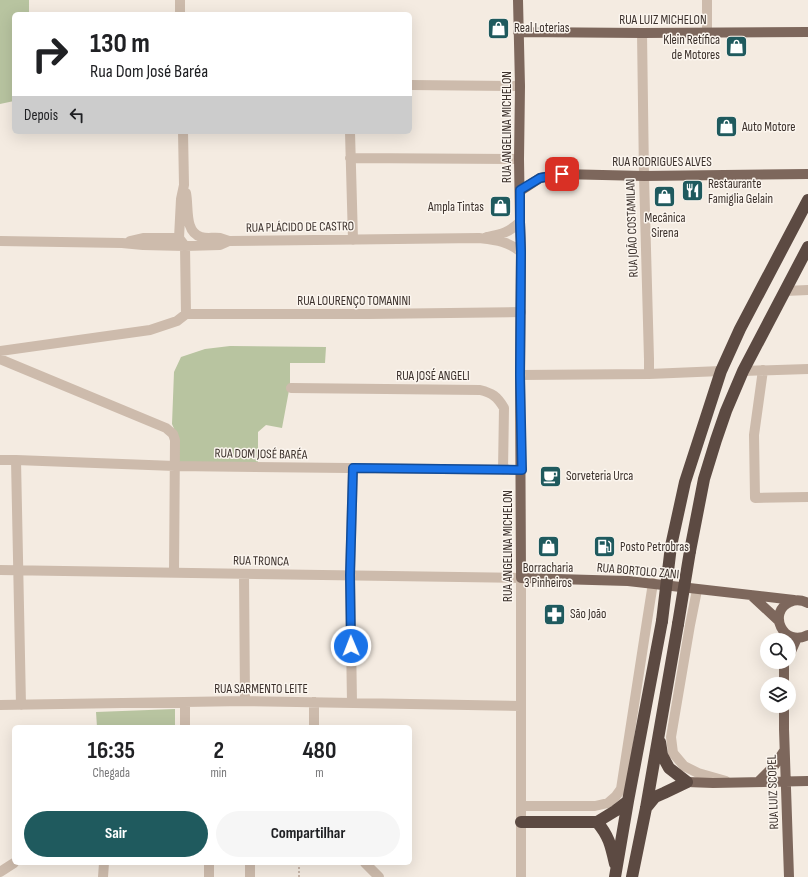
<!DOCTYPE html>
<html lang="pt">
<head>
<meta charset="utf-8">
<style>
	body { margin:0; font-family:"Sofia Sans Condensed",sans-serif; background:#f6f6f6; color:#202124; height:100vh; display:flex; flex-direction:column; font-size:15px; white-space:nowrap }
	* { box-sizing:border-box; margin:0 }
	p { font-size:13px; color:#757577 }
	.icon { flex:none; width:22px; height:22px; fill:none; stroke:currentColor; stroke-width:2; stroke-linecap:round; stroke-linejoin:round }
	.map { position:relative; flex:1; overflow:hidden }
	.details { position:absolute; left:12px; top:725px; width:400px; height:140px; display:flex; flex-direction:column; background:#fff; border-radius:6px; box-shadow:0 4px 16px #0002 }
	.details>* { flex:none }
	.guide { position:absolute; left:12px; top:12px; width:400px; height:122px; border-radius:6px; box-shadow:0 4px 16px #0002; background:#fff; color:#202124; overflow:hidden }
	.buttons { position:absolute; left:760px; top:633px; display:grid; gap:8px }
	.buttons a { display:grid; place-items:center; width:36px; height:36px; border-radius:50%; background:#fff; box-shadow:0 4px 16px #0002; font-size:20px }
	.pin { position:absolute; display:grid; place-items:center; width:34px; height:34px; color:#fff; margin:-17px; border-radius:8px; box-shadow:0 2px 6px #0006 }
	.me { position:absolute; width:44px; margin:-22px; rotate:359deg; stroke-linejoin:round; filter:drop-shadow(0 0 3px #0008) }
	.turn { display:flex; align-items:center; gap:14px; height:84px; padding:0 12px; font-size:18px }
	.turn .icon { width:52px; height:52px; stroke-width:2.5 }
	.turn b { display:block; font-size:28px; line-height:34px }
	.then { display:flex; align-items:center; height:38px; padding:0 12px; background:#0003; gap:8px; font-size:15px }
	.eta { display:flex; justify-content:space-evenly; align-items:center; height:68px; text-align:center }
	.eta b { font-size:24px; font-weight:700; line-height:28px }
	.primary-button { display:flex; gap:8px; margin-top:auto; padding:8px 12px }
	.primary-button a { flex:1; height:46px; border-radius:24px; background:#1f5a5e; color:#fff; font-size:16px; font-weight:700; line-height:46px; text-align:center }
	.primary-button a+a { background:#f6f6f6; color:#202124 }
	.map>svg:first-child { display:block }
	.green { fill:#b8c4a0 }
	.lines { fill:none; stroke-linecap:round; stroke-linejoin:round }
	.path { stroke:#b9a596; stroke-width:1.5; stroke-dasharray:2 2; stroke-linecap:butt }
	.minor { stroke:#cdbbac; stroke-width:10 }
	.major { stroke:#7d675c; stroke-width:10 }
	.highway { stroke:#5c4a42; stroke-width:12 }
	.highway-bridge { stroke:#5c4a42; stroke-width:12 }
	.route-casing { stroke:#114b97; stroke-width:10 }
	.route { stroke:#1a73e8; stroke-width:7 }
	.labels { text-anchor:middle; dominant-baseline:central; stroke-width:3; stroke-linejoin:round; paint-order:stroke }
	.street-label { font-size:13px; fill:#3b302b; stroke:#fbf5ee }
	.poi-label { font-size:13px; fill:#3b302b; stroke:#fbf5ee; text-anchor:start }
</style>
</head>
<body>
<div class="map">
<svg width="808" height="877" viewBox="0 0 808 877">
	<rect width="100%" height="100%" fill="#f4ebe1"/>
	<!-- green -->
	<path class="green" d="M 0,0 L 29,0 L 29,14 L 14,14 L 14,101 L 0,104 Z
		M 230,346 L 326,347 L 325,363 L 290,363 L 290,385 L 282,428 L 266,425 L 258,432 L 258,465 L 176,464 L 176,433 L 172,424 L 174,372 L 181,357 L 205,349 Z
		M 175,709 L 175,727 L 97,727 L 96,712 Z"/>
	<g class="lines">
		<!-- path -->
		<path class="path" d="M 299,877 L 299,863"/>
		<!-- minor -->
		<path class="minor" d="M 180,0 L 180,14
			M 642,33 L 644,176 L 649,359 L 649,374
			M 707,33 L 707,0
			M 410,85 L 520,86
			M 183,132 L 184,185 L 181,199 L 179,238 L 185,246 L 186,314
			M 350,132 L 353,240
			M 350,158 L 519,159
			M 186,193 C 189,207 184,232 201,237 C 207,239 214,237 220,238 C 223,239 226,240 229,241
			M 487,237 C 502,234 508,233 520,222
			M 0,241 L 122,243 L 143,245 L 185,246 L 220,245 L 229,241 L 479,238 C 496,240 508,241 521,252
			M 130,241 L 143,238 L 179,238
			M 785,291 L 808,290
			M 186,314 L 369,314 L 521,312
			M 0,351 L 150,330 L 177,321 L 186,314
			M 0,359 L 166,428 L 173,434 L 175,440 L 174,573
			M 763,370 L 754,435 L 755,498 L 808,497
			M 743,371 L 808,369
			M 520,375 L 649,374 L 721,371
			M 291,388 L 480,390 C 492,393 497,396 504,408 L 503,470
			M 0,460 L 16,460 L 175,466 L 522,470
			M 16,460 L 21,705
			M 0,570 L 521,578 L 521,877
			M 244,574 L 245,701
			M 697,590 L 690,625 L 671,737 L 673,753 L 684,766 L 698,773 L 726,781
			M 185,702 L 185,727
			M 314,702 L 314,727
			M 352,703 L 350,575 L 353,468
			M 0,705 L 245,701 L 521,706
			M 521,806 L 595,806 L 608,803 L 616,796 L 621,789 L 647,621 L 653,583
			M 365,863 L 379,877
			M 0,872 L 14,863
			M 103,877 L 104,863
			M 209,877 L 209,863
			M 250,877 L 250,863"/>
		<!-- major -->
		<path class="major" d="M 518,0 L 520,86 L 519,159 L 520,222 L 521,252 L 520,375 L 521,578 L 628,581 L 794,600
			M 518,32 L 642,33 L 808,32
			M 520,191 L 540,178 L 561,174 L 644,176 L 808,174
			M 751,595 L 779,621
			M 808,603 C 802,600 796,599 790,602 C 767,612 783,648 808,635
			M 789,656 L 797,638
			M 784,662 L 784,684
			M 784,706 L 784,729 L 789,877
			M 687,782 L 713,783 L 808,781
			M 758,782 L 774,766 L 784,751"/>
		<!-- highway -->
		<path class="highway" d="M 671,546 L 685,482 L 721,371 L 740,329 L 808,200
			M 690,551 L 704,479 L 716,440 L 726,411 L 743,371 L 808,247
			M 646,808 L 655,797 L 664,793 L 687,782 L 669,768 L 662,755 L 660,742
			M 521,822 L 597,822 L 615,811 L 628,801
			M 597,822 C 609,836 611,846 615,864
			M 615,877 L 628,801 L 662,621
			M 632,877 L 646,808 L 678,624"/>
		<!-- highway-bridge -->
		<path class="highway-bridge" d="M 662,621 L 671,546
			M 678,624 L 690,551"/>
	</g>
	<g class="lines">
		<defs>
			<path id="route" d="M 351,646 L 350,575 L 353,468 L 522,470 L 520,375 L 521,252 L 520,222 L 520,190 L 540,178 L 562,174"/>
		</defs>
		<!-- route casing -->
		<use href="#route" class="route-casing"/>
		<!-- route -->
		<use href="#route" class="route"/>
	</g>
	<!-- icons -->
	<defs>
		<symbol id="shop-square" viewBox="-11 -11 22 22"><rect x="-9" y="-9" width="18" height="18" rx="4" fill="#1f5a5e" stroke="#fbf5ee"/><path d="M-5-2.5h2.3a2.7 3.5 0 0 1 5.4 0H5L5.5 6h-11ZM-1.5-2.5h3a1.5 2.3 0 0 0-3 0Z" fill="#fff"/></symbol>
		<symbol id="restaurant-square" viewBox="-11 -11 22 22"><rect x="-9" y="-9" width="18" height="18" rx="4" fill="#1f5a5e" stroke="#fbf5ee"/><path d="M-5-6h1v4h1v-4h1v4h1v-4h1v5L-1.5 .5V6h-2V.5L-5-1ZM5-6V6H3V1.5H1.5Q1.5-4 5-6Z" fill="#fff"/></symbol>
		<symbol id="cafe-square" viewBox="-11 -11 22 22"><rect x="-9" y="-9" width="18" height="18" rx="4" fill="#1f5a5e" stroke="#fbf5ee"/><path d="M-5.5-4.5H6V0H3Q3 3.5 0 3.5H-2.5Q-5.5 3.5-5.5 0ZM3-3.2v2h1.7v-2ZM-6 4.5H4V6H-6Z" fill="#fff"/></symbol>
		<symbol id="fuel-square" viewBox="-11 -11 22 22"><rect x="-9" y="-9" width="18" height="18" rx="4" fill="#1f5a5e" stroke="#fbf5ee"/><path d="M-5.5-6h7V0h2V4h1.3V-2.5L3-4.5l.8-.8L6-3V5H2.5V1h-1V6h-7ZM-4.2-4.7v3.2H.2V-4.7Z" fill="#fff"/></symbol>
		<symbol id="pharmacy-square" viewBox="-11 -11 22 22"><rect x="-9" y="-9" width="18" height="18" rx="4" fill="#1f5a5e" stroke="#fbf5ee"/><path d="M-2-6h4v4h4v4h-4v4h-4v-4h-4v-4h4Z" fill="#fff"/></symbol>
	</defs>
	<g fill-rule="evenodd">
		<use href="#shop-square" x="486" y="16" width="25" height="25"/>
		<use href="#shop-square" x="724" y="34" width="25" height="25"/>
		<use href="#shop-square" x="714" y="114" width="25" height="25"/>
		<use href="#restaurant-square" x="680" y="178" width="25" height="25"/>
		<use href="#shop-square" x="652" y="184" width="25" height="25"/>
		<use href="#shop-square" x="488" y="194" width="25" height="25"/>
		<use href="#cafe-square" x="538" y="464" width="25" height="25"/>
		<use href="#shop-square" x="536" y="534" width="25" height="25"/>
		<use href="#fuel-square" x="592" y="534" width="25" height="25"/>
		<use href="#pharmacy-square" x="542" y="602" width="25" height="25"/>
	</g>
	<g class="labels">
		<!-- street labels -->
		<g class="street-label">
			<text x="663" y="20">RUA LUIZ MICHELON</text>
			<text transform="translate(507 127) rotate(-90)">RUA ANGELINA MICHELON</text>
			<text x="662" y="162">RUA RODRIGUES ALVES</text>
			<text transform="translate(300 227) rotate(-1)">RUA PLÁCIDO DE CASTRO</text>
			<text transform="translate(632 228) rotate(-92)">RUA JOÃO COSTAMILAN</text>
			<text x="354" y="301">RUA LOURENÇO TOMANINI</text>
			<text x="433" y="376">RUA JOSÉ ANGELI</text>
			<text transform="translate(261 454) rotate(1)">RUA DOM JOSÉ BARÉA</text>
			<text transform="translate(508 546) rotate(-90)">RUA ANGELINA MICHELON</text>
			<text transform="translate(261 561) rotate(1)">RUA TRONCA</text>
			<text transform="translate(638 571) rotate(5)">RUA BORTOLO ZANI</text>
			<text x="261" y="689">RUA SARMENTO LEITE</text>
			<text transform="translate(773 792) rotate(-92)">RUA LUIZ SCOPEL</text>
		</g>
		<!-- poi labels -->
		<g class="poi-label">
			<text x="514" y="28">Real Loterias</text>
			<text x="720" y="40" text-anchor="end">Klein Retífica<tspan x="720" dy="15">de Motores</tspan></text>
			<text x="742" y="127">Auto Motore</text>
			<text x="708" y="184">Restaurante<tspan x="708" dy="15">Famiglia Gelain</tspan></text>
			<text x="484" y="207" text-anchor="end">Ampla Tintas</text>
			<text x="665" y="218" text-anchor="middle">Mecânica<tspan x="665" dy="15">Sirena</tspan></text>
			<text x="566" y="476">Sorveteria Urca</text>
			<text x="620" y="547">Posto Petrobras</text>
			<text x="548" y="568" text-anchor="middle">Borracharia<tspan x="548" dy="15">3 Pinheiros</tspan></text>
			<text x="570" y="614">São João</text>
		</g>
	</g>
</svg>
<div class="buttons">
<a><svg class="icon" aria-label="search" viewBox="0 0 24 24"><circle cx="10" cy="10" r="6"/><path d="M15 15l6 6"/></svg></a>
<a><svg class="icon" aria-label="layers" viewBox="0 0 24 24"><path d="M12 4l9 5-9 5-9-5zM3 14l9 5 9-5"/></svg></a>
</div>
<div class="pin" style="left:562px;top:174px;background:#d93025"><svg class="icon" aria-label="arrive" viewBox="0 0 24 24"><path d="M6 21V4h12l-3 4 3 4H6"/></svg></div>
<svg class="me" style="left:351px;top:646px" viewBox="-20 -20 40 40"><circle r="17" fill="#1a73e8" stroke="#fff" stroke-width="3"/><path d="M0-11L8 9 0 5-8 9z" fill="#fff"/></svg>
<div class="guide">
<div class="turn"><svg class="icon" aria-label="right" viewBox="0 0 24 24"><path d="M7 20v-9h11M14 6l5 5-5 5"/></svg><div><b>130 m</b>Rua Dom José Baréa</div></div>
<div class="then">Depois<svg class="icon" aria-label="left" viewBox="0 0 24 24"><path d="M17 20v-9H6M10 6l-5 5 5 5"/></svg></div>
</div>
<section class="details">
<div class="eta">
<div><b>16:35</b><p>Chegada</p></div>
<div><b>2</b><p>min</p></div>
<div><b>480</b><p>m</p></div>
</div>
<div class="primary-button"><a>Sair</a><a>Compartilhar</a></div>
</section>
</div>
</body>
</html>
